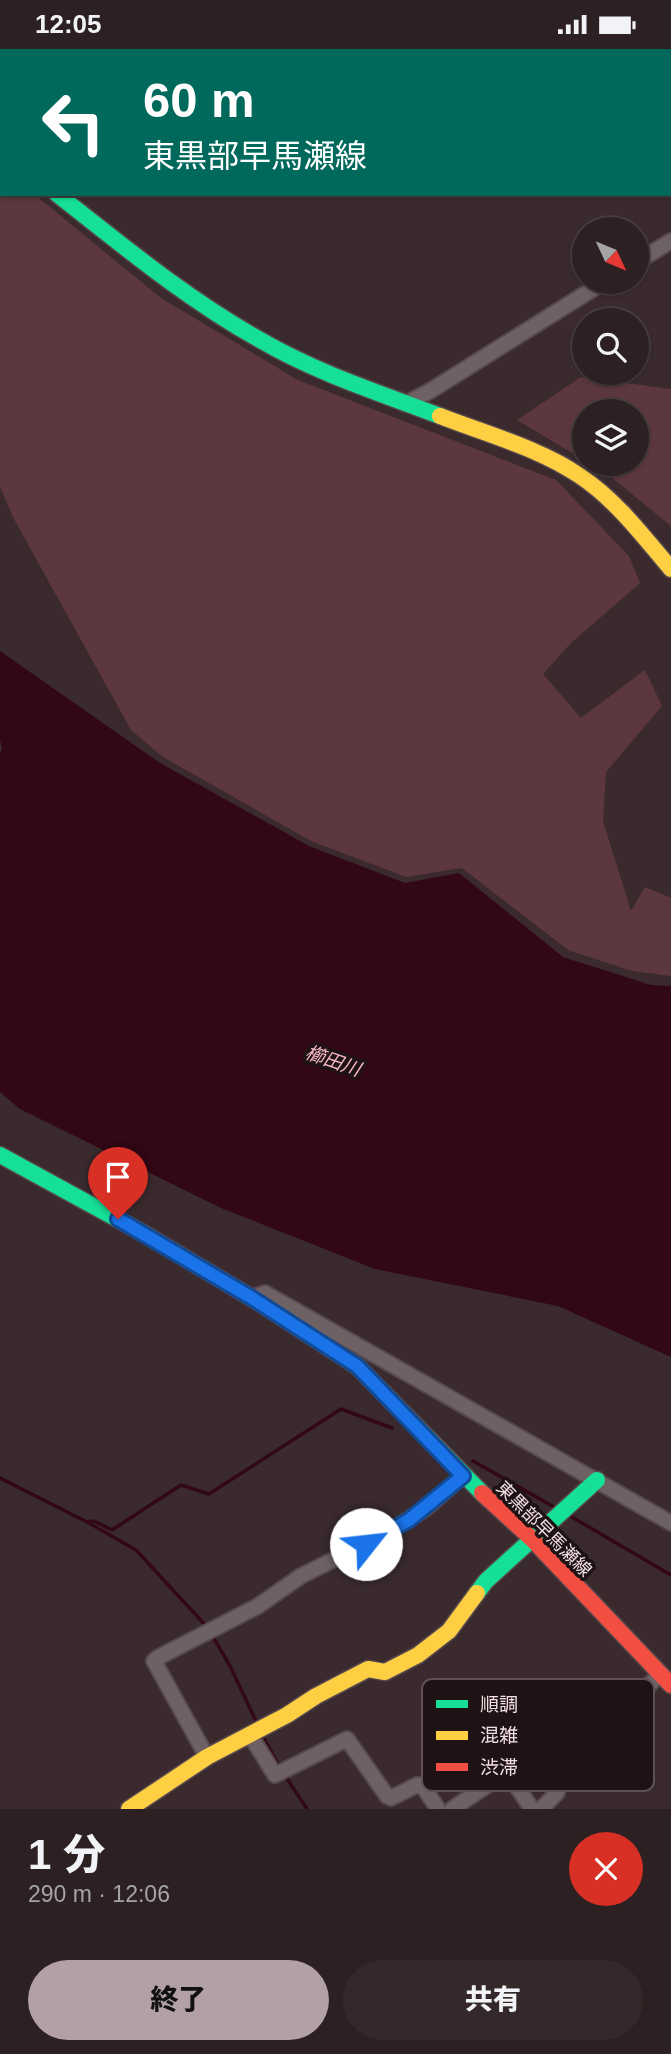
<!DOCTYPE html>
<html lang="ja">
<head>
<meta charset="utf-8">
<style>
	body { margin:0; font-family:Helvetica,"Noto Sans JP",sans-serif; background:#34282a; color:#f1f3f6; height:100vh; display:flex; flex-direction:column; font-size:26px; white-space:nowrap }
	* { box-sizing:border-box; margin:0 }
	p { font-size:23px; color:#a6a3a5 }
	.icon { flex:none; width:38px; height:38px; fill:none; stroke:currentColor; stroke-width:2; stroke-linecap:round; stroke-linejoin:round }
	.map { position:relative; height:1760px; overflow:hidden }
	.drawer { display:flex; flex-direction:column; background:#2c2022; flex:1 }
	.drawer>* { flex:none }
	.guide { position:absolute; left:0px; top:0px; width:672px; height:147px; box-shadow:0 2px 5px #0004,0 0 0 2px #483e40; background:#00695c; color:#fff; overflow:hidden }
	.needle { width:46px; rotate:134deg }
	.controls { position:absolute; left:572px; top:168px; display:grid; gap:14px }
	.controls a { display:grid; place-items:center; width:77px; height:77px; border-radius:50%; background:#2c2022; box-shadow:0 2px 5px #0004,0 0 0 2px #483e40; font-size:35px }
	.pin { position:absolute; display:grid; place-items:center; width:60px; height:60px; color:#fff; margin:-72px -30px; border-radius:50% 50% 50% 0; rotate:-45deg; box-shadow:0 0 7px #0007 }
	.pin .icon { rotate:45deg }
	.me { position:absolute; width:77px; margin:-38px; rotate:61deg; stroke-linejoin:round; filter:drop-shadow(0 0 5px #0008) }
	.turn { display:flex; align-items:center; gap:24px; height:147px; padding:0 28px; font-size:32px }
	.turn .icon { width:91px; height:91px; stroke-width:2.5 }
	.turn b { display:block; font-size:49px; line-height:60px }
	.round { display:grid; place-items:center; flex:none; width:74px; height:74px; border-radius:37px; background:#34282a }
	.overview { display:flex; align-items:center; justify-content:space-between; height:119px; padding:0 28px }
	h1 { font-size:42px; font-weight:800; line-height:52px }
	.cta { display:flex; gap:14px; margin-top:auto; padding:14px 28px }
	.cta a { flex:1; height:80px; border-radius:42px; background:#b2a0a4; color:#111; font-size:28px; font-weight:800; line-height:80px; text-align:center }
	.cta a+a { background:#34282a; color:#f1f3f6 }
	.status { display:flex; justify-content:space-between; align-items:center; height:49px; padding:0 35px; background:#2c2022; direction:ltr }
	.status svg { height:19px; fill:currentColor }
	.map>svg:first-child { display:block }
	.green { fill:#5d3740 }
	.water { fill:#320716 }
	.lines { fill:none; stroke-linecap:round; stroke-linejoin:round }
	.stream { stroke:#320716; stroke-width:3.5 }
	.street-casing { stroke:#56484c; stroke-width:18 }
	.fast-casing { stroke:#56484c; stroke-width:19 }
	.slow-casing { stroke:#56484c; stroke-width:19 }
	.jam-casing { stroke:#56484c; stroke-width:19 }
	.street { stroke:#6e6164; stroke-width:14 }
	.fast { stroke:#16e098; stroke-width:16 }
	.slow { stroke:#ffcf43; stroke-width:16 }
	.jam { stroke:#f24e42; stroke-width:16 }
	.route-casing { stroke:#114b97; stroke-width:18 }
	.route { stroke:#1a73e8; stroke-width:12 }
	.labels { text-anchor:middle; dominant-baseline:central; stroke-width:7; stroke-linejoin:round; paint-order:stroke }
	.street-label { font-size:18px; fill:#f2dfe3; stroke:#1e1215 }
	.water-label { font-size:19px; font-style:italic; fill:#f6b7c6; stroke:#1e1215 }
	.key { fill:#1e1215; stroke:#5e5053; stroke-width:2 }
	.key-label { font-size:19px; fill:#f2dfe3 }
</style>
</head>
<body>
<div class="status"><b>12:05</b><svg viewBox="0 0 49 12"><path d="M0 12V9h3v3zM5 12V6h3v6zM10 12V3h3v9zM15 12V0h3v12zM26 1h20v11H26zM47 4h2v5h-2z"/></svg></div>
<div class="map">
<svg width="671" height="1760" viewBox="0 0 671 1760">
	<rect width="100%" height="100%" fill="#3a2a2e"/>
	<!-- green -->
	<path class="green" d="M 0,119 L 2,145 L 34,145 L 161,249 L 298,331 L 556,431 L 629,507 L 640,534 L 571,594 L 543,625 L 581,669 L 645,621 L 662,657 L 606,723 L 603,772 L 631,862 L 645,838 L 671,849 L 671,927 L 632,922 L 568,901 L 462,819 L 406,828 L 311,792 L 163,708 L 131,681 L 14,470 L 0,438 Z
		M 581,328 L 671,340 L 671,477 L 606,424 L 591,415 L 637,415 L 637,362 L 584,362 L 584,411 L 517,371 Z"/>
	<!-- water -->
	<path class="water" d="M 0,602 L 160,714 L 309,797 L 405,834 L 459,824 L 563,908 L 651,936 L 671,937 L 671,1308 L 558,1257 L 375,1220 L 221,1159 L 20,1060 L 0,1043 L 0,705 L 2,700 L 0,691 Z"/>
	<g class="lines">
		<!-- stream -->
		<path class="stream" d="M 473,1412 L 554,1458
			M 0,1429 L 87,1473 L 136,1501 L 208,1579
			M 570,1467 L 671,1526
			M 87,1473 L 94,1472 L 112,1481 L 181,1436 L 209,1445 L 341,1360 L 392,1379
			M 212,1586 L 230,1617 L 256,1672
			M 262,1686 L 280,1719
			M 284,1725 L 307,1760"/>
		<defs>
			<path id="street" d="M 0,99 L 2,100
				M 637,213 L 671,192
				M 405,355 L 430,342 L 604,233
				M 252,1249 L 265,1244 L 671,1474
				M 250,1686 L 275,1726 L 347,1690 L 387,1747 L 391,1749 L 417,1736 L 422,1736 L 438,1760
				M 207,1708 L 154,1612 L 157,1609 L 258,1557 L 301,1527 L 387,1484 L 425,1460 L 463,1427
				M 504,1725 L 541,1698
				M 452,1760 L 504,1725 L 513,1732 L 532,1760
				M 541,1760 L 557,1744 L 560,1722 L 597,1690 L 659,1626"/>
			<path id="fast" d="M 57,145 C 123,197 188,251 262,292 C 317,324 380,344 440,367
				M 0,1106 L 141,1183 L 252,1249 L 357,1317 L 482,1444
				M 477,1544 L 486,1532 L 597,1431"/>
			<path id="slow" d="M 440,367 C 486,385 539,399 580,427 C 616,451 643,487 671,520
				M 129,1760 L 207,1708 L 287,1666 L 316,1647 L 368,1620 L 385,1623 L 418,1606 L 449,1582 L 477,1544"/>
			<path id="jam" d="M 482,1444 L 532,1490 L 671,1636"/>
		</defs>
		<!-- street casing -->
		<use href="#street" class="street-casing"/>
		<!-- fast casing -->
		<use href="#fast" class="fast-casing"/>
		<!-- slow casing -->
		<use href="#slow" class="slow-casing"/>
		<!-- jam casing -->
		<use href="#jam" class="jam-casing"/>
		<!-- street -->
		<use href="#street" class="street"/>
		<!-- fast -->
		<use href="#fast" class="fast"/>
		<!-- slow -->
		<use href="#slow" class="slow"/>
		<!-- jam -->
		<use href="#jam" class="jam"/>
	</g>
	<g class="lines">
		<defs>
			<path id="route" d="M 118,1170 L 252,1249 L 357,1317 L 463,1427 L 409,1471 L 366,1495"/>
		</defs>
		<!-- route casing -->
		<use href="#route" class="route-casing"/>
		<!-- route -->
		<use href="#route" class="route"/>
	</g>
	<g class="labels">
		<!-- street labels -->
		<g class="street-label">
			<text transform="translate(544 1480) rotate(45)">東黒部早馬瀬線</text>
		</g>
		<!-- water labels -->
		<g class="water-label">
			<text transform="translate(333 1012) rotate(19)">櫛田川</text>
		</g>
	</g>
	<!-- legend -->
	<rect x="422" y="1630" width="232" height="112" rx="10" class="key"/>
	<rect x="436" y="1651" width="32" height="8" fill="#16e098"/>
	<rect x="436" y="1682" width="32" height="9" fill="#ffcf43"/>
	<rect x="436" y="1714" width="32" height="8" fill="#f24e42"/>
	<g class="key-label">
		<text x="480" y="1662">順調</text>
		<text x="480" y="1693">混雑</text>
		<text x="480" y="1725">渋滞</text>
	</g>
</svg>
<div class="controls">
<a><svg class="needle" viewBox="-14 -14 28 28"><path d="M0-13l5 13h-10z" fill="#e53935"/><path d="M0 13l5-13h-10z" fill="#a6a3a5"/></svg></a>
<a><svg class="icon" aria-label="search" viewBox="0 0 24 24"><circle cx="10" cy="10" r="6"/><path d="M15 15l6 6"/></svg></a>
<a><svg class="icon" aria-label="layers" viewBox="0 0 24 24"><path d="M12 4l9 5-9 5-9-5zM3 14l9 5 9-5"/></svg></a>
</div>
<div class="pin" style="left:118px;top:1170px;background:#d93025"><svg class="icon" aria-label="arrive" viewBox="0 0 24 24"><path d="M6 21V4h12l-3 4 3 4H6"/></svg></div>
<svg class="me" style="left:366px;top:1495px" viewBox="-20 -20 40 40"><circle r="19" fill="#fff"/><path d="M0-13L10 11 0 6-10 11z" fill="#1a73e8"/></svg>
<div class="guide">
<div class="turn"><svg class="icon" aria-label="left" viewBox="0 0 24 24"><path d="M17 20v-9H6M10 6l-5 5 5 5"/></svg><div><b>60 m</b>東黒部早馬瀬線</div></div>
</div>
</div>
<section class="drawer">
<div class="overview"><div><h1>1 分</h1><p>290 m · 12:06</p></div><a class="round" style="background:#d93025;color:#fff"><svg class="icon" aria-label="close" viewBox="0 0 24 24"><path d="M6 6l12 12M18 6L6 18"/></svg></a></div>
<div class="cta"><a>終了</a><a>共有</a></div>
</section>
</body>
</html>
